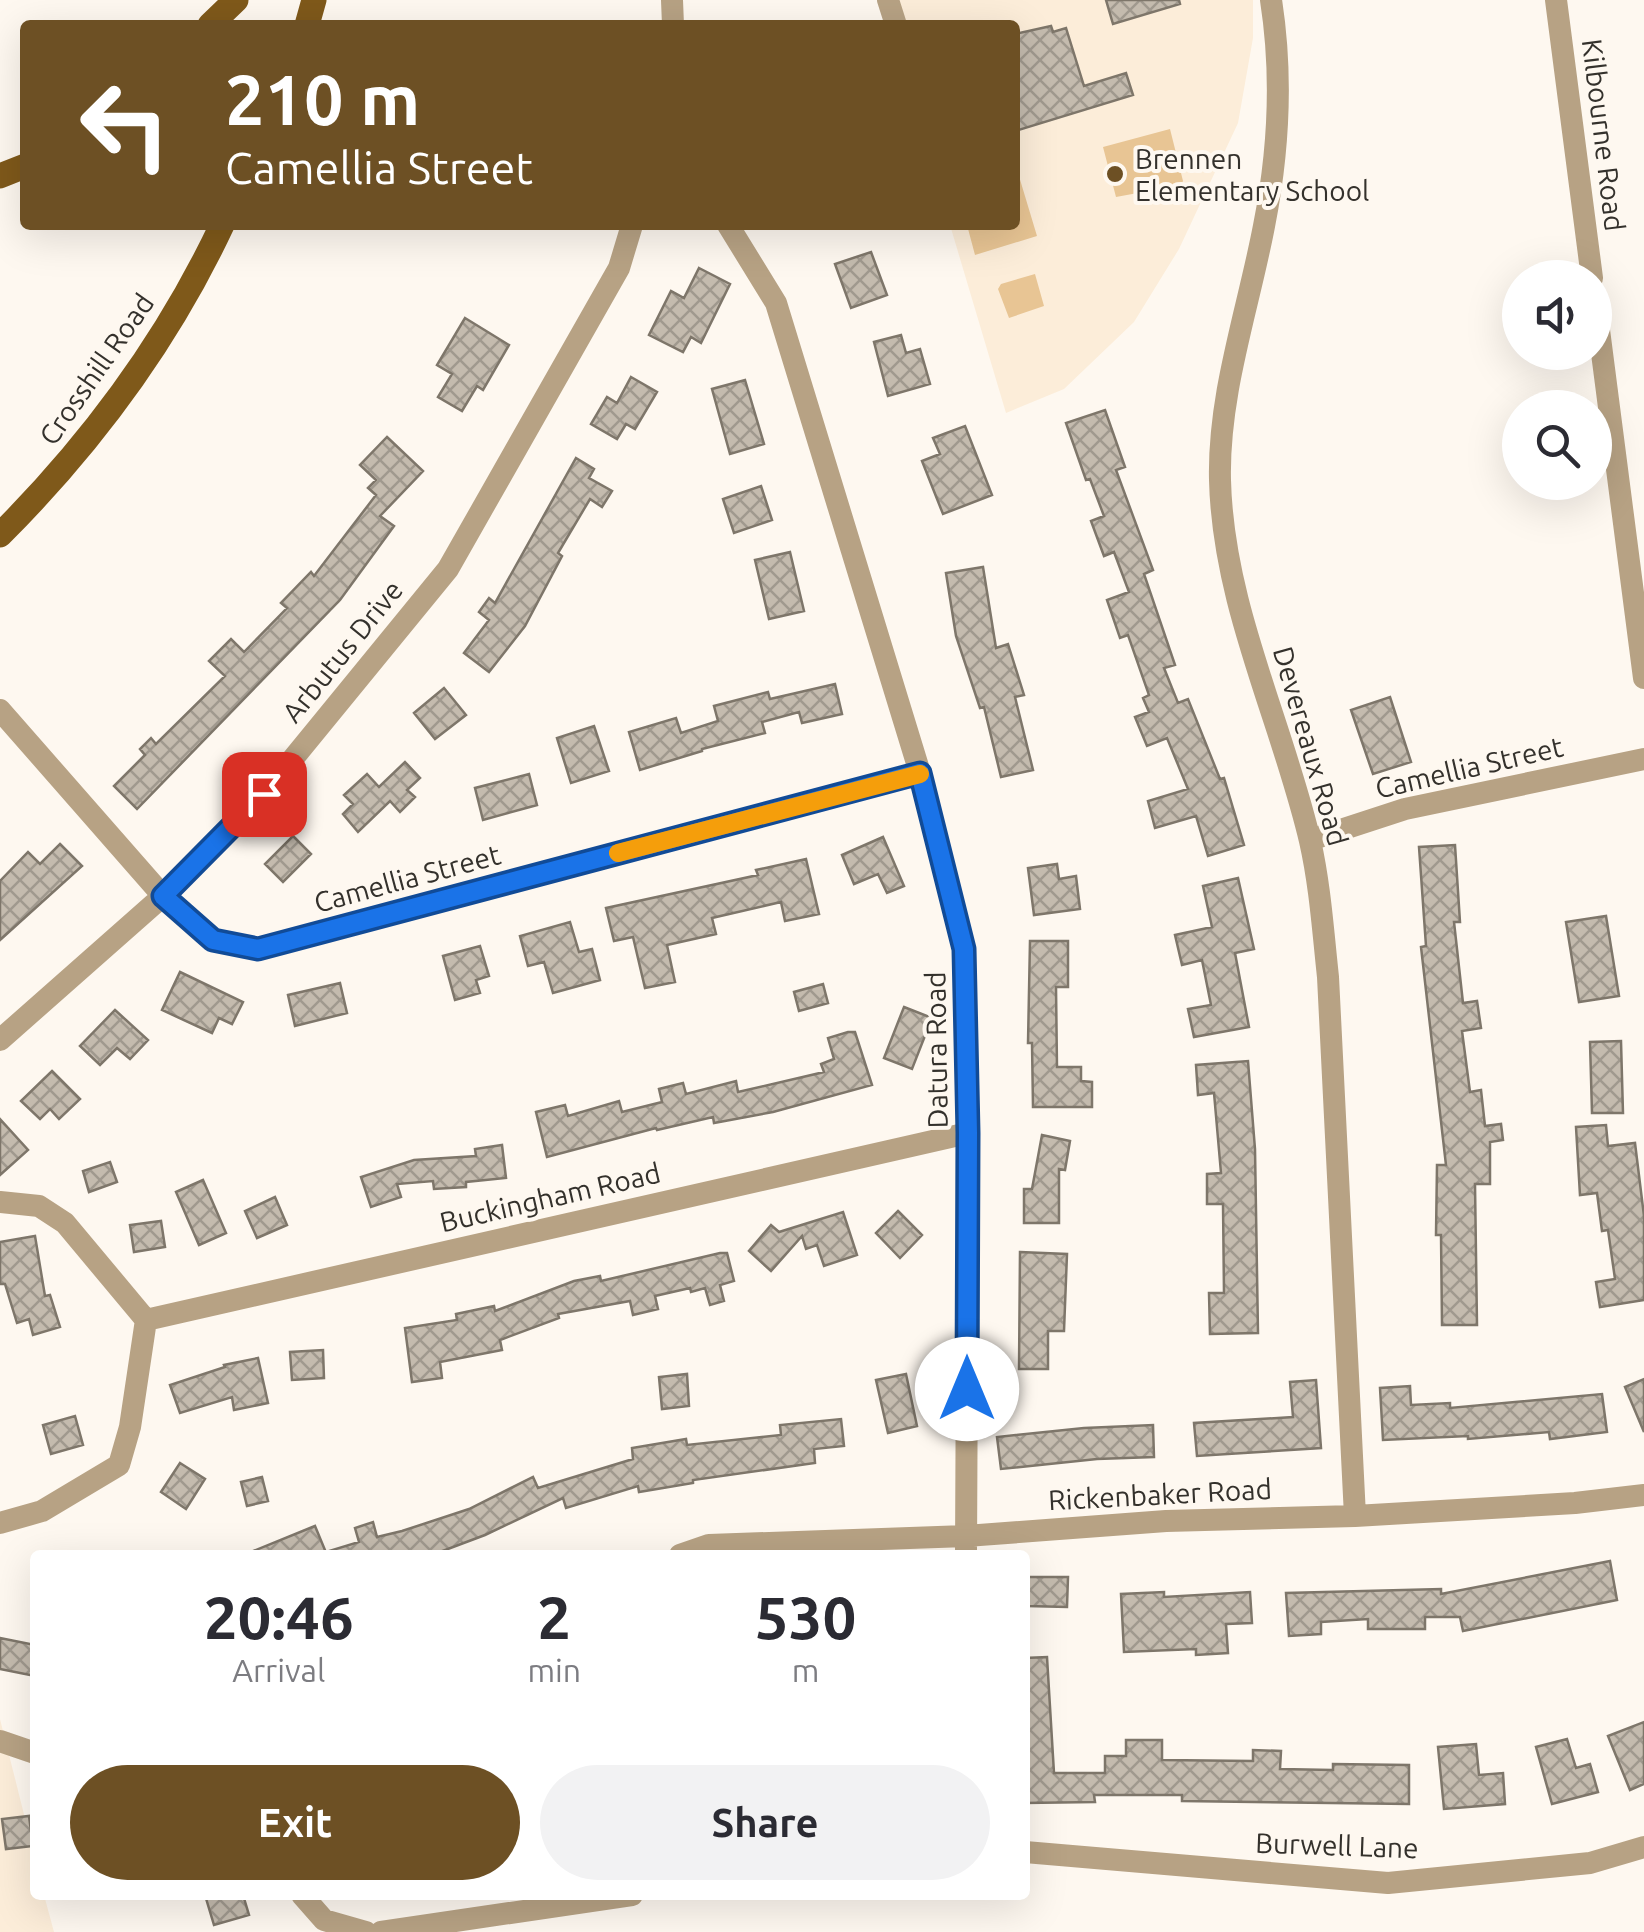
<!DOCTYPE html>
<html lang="en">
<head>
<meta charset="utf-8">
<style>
	body { margin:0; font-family:Ubuntu,sans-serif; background:#f2f2f3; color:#2b2b33; height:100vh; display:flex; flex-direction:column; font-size:38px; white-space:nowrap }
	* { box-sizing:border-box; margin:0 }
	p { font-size:32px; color:#7c7c81 }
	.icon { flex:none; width:55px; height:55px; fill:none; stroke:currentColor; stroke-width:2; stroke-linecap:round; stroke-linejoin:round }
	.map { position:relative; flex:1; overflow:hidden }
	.drawer { position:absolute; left:30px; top:1550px; width:1000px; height:350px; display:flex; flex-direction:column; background:#fff; border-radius:10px; box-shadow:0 10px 40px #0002 }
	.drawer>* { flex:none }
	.top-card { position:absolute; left:20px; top:20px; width:1000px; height:210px; border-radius:10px; box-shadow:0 10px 40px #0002; background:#6d5024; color:#fff; overflow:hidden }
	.fabs { position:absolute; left:1502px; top:260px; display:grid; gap:20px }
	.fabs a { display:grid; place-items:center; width:110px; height:110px; border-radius:50%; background:#fff; box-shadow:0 10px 40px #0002; font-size:50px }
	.pin { position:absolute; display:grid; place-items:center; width:85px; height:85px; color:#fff; margin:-42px; border-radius:20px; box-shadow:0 5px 15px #0006 }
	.me { position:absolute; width:110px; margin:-55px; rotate:0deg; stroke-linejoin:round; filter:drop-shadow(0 0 8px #0008) }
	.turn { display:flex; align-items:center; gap:35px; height:210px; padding:0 40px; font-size:45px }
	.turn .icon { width:130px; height:130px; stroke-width:2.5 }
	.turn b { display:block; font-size:70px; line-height:85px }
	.eta { display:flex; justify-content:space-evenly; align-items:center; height:170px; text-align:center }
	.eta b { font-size:60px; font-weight:700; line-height:70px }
	.button { display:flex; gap:20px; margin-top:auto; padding:20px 40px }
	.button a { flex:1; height:115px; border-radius:60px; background:#6d5024; color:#fff; font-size:40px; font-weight:700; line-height:115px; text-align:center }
	.button a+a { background:#f2f2f3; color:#2b2b33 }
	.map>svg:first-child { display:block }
	.built { fill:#fcedd9 }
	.park { fill:#e8c594 }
	.building { fill:url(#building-cross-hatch); stroke:#7e766a; stroke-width:2.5 }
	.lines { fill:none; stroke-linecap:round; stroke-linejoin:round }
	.minor { stroke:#b7a284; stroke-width:22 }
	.major { stroke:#7f591a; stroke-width:25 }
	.route-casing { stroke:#114b97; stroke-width:25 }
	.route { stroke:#1a73e8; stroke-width:18 }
	.slow { stroke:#f59e0b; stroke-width:18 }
	.poi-dot { fill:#6d5024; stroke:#fef8f0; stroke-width:4 }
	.labels { text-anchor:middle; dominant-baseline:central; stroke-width:8; stroke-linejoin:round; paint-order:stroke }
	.street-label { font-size:28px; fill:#34312c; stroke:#fef8f0 }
	.poi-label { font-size:28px; fill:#34312c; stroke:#fef8f0; text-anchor:start }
</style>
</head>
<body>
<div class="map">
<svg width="1644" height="1932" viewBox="0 0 1644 1932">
	<defs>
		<pattern id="building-cross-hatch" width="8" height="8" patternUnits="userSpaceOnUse" patternTransform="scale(2.5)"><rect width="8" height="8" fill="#c4bbae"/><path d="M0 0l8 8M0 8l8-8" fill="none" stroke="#a0998e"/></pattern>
	</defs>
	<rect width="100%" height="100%" fill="#fef8f0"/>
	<!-- built -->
	<path class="built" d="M 883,0 L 1253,0 L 1253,38 L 1238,123 L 1179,249 L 1134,322 L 1064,389 L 1006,413 L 950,225 L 1015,225 L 1015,25 L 890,25 Z
		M 0,1719 L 35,1858 L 35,1895 L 44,1895 L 54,1932 L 0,1932 Z"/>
	<!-- park -->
	<path class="park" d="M 1170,129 L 1183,181 L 1181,185 L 1116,197 L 1103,147 Z
		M 1015,163 L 1037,236 L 975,255 L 967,225 L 1015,225 Z
		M 1035,274 L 1044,306 L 1009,318 L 998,289 L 1001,284 Z"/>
	<!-- building -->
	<path class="building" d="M 1106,0 L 1179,0 L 1180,4 L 1113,24 Z
		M 1051,26 L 1053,32 L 1066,28 L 1084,86 L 1126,73 L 1133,95 L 1015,131 L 1015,34 Z
		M 871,252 L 887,295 L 851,308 L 835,264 Z
		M 699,268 L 730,284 L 701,343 L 691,337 L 683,352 L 649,335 L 671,291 L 684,298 Z
		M 465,318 L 509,345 L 483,390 L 477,386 L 462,411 L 438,397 L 452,374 L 437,365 Z
		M 901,335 L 906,353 L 920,349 L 930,384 L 888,396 L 874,342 Z
		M 631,377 L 657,392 L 635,429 L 626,424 L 617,439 L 591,424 L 607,397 L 617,403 Z
		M 745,380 L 764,444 L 730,454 L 712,389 Z
		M 1105,410 L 1125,467 L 1116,470 L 1153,570 L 1144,574 L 1175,665 L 1164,668 L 1178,703 L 1188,699 L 1220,779 L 1224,778 L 1244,845 L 1208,856 L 1196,816 L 1155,828 L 1148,801 L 1188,789 L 1167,738 L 1147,746 L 1135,717 L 1149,712 L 1143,698 L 1149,695 L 1128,635 L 1120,638 L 1107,600 L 1129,592 L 1114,552 L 1104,556 L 1091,521 L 1104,516 L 1090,479 L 1086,480 L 1066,423 Z
		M 965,426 L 992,495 L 943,514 L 922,461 L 940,454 L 933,438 Z
		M 387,437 L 423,471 L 380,516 L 394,526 L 340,600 L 137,809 L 114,786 L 145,755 L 140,749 L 151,738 L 156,744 L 225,676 L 209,661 L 231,639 L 244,652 L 287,608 L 281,603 L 311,572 L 314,576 L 376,495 L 368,488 L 376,480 L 360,465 Z
		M 576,458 L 594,469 L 589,478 L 612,491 L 602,507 L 590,499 L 558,553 L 562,556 L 525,626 L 489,672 L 464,653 L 489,620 L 479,612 L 489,598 L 495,603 Z
		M 761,486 L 772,520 L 734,533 L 723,499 Z
		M 790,552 L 804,611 L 769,619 L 755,560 Z
		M 983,567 L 996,648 L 1008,644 L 1024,695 L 1015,697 L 1033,770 L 1001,777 L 984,707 L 980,708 L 956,636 L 946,573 Z
		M 835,684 L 842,714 L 802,723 L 799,712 L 762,722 L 765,733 L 702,749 L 702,751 L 640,770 L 629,732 L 676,718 L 681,733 L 718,721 L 714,706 L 768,692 L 770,699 Z
		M 444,688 L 466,715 L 435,739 L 414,713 Z
		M 1390,697 L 1411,762 L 1373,774 L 1351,710 Z
		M 594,726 L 609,771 L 571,783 L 557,738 Z
		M 405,762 L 420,778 L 407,790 L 415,797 L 400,812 L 390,801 L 358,832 L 343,814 L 353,804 L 344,795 L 367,774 L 379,787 Z
		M 529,774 L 537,805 L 483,820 L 475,788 Z
		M 293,836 L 311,854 L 283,882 L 265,864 Z
		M 883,837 L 904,886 L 887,893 L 878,874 L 854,884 L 842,855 Z
		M 60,844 L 82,866 L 0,940 L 0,881 L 28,852 L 40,864 Z
		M 1455,845 L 1460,922 L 1454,922 L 1463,1003 L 1477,1001 L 1481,1028 L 1462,1031 L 1470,1092 L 1481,1090 L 1485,1126 L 1501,1124 L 1503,1140 L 1490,1142 L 1490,1184 L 1475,1184 L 1477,1325 L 1442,1325 L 1441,1235 L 1436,1235 L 1437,1165 L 1446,1165 L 1421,947 L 1426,946 L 1419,847 Z
		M 806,859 L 819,914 L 785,921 L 781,902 L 712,918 L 716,934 L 667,945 L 675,982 L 645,988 L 633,937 L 614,941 L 606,908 L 758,875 L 756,870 Z
		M 1057,864 L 1059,879 L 1076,876 L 1080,909 L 1034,915 L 1028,868 Z
		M 1238,878 L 1254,949 L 1235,953 L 1249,1027 L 1194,1037 L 1188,1009 L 1211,1005 L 1202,960 L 1182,965 L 1175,935 L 1212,927 L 1203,886 Z
		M 1606,916 L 1619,996 L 1579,1002 L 1566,922 Z
		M 570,922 L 579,952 L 592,949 L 600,980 L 553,993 L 544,962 L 528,966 L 520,936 Z
		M 1030,941 L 1068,941 L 1068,987 L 1056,987 L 1057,1067 L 1081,1067 L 1081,1081 L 1092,1082 L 1092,1107 L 1033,1107 L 1032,1043 L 1028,1043 Z
		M 480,946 L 489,976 L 476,980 L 480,993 L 455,1000 L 443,956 Z
		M 180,972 L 243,1002 L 232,1024 L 219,1018 L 212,1033 L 162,1010 Z
		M 340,983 L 347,1013 L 295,1026 L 288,995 Z
		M 823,984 L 828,1003 L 799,1011 L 794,992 Z
		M 904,1007 L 932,1018 L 912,1069 L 884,1058 Z
		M 115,1010 L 148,1040 L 130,1059 L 117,1048 L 100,1065 L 80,1046 Z
		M 848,1032 L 855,1032 L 872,1085 L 773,1112 L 714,1123 L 713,1117 L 657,1130 L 656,1128 L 547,1157 L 536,1112 L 565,1105 L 568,1116 L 619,1101 L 622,1112 L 662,1102 L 659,1089 L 683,1083 L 686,1094 L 736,1081 L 738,1092 L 824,1072 L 821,1064 L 834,1059 L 828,1038 Z
		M 1621,1041 L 1623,1113 L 1592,1113 L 1590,1042 Z
		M 1248,1061 L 1255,1149 L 1258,1333 L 1210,1334 L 1209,1293 L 1224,1293 L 1223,1204 L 1207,1204 L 1207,1174 L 1221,1173 L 1214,1093 L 1198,1095 L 1196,1065 Z
		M 52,1071 L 80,1099 L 59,1119 L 50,1109 L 40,1119 L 21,1101 Z
		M 0,1119 L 28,1150 L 0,1175 Z
		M 1606,1125 L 1608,1146 L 1635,1143 L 1644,1216 L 1644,1300 L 1600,1307 L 1596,1282 L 1615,1279 L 1608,1230 L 1602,1231 L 1597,1193 L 1580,1195 L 1576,1127 Z
		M 1042,1135 L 1070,1141 L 1065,1170 L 1059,1169 L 1059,1223 L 1024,1223 L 1024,1189 L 1032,1189 Z
		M 502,1145 L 506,1178 L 466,1182 L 466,1187 L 434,1189 L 433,1181 L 397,1184 L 401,1197 L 371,1207 L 361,1177 L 414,1160 L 476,1156 L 475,1149 Z
		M 110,1162 L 117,1182 L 89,1192 L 83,1171 Z
		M 203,1180 L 226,1233 L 199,1245 L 176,1192 Z
		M 275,1197 L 287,1225 L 257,1238 L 245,1211 Z
		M 898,1211 L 922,1235 L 900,1258 L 876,1233 Z
		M 843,1212 L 857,1255 L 824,1266 L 817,1245 L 806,1249 L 802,1236 L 771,1271 L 749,1251 L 771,1225 L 779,1232 Z
		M 161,1221 L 165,1247 L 134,1252 L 130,1225 Z
		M 35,1236 L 45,1296 L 50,1295 L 60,1327 L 33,1335 L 29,1319 L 17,1323 L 5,1284 L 0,1284 L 0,1242 Z
		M 1020,1252 L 1067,1254 L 1064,1331 L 1048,1331 L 1048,1369 L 1019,1369 Z
		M 720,1253 L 727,1253 L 734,1281 L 720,1285 L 724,1301 L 710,1305 L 705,1288 L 691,1292 L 690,1288 L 655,1296 L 658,1309 L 633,1315 L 630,1301 L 558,1314 L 559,1318 L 500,1340 L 502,1350 L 440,1362 L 442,1378 L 412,1382 L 405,1328 L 457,1320 L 456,1314 L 494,1306 L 495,1311 L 574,1281 L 600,1276 L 601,1281 Z
		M 323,1350 L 324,1378 L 292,1380 L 290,1352 Z
		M 258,1358 L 268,1403 L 234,1410 L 232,1397 L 180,1413 L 170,1385 L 225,1367 L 224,1365 Z
		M 687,1374 L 689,1406 L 662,1409 L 659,1377 Z
		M 906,1374 L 917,1426 L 888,1433 L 876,1380 Z
		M 1644,1379 L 1644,1432 L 1625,1387 Z
		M 1316,1380 L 1321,1448 L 1197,1456 L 1194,1423 L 1293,1417 L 1290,1382 Z
		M 1410,1386 L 1411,1405 L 1450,1403 L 1450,1408 L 1602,1394 L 1607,1432 L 1550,1439 L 1549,1432 L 1468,1439 L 1468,1436 L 1383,1440 L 1380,1388 Z
		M 75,1416 L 83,1445 L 51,1454 L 43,1425 Z
		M 841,1419 L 844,1446 L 814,1449 L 815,1463 L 693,1480 L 693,1483 L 639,1492 L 638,1486 L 566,1508 L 563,1498 L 485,1535 L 432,1555 L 330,1555 L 329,1551 L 359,1542 L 355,1528 L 373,1522 L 377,1537 L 402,1531 L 469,1509 L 533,1477 L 538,1488 L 633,1459 L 632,1448 L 686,1439 L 687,1445 L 781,1435 L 780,1425 Z
		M 1153,1425 L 1154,1457 L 1097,1459 L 1001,1469 L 997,1437 L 1084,1428 Z
		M 180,1463 L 205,1479 L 186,1509 L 161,1492 Z
		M 262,1477 L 268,1501 L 247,1506 L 241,1482 Z
		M 315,1526 L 327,1555 L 246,1555 L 246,1554 Z
		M 1610,1561 L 1617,1600 L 1463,1631 L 1460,1617 L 1425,1617 L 1425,1629 L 1368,1629 L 1368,1619 L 1321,1622 L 1321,1634 L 1289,1636 L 1286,1593 L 1441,1589 L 1441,1594 Z
		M 1027,1577 L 1068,1577 L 1067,1607 L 1027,1606 Z
		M 1164,1592 L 1164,1597 L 1250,1592 L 1252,1623 L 1226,1624 L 1228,1653 L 1196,1655 L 1196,1649 L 1124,1652 L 1121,1594 Z
		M 0,1638 L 35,1645 L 35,1676 L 0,1669 Z
		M 1047,1657 L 1054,1773 L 1105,1773 L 1105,1756 L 1126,1756 L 1126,1740 L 1162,1740 L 1162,1760 L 1253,1761 L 1253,1750 L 1281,1751 L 1280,1769 L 1333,1770 L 1333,1764 L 1409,1765 L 1409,1804 L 1182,1801 L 1182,1795 L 1094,1795 L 1095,1802 L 1025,1803 L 1025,1658 Z
		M 1644,1722 L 1644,1784 L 1630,1790 L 1608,1736 Z
		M 1567,1739 L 1576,1768 L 1590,1764 L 1598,1792 L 1552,1804 L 1536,1747 Z
		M 1476,1744 L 1479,1775 L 1503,1773 L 1505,1804 L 1444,1809 L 1438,1747 Z
		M 29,1816 L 33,1846 L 6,1849 L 2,1819 Z
		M 205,1895 L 243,1895 L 249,1915 L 214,1925 Z"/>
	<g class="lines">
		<!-- minor -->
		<path class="minor" d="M 672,0 L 673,25
			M 888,0 L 896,25
			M 1271,0 C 1283,77 1279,150 1264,226 C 1248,310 1218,394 1220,480 C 1223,606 1282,721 1310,841 C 1320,885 1323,931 1328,977 L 1355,1516
			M 1556,0 L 1592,278
			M 728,225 L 776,303 L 920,773 L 964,949 L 968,1133 L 966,1555
			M 1595,299 L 1644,678
			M 0,710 L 163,896 L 213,940 L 257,949 L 920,773
			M 1310,840 L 1405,809 L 1644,759
			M 0,1040 L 163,896 L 264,794 L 448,569 L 619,268 L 632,225
			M 0,1202 L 39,1206 L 65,1223 L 146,1320 L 130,1427 L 119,1465 L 42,1511 L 0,1523
			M 146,1320 L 968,1133
			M 680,1555 L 709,1545 L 966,1536 L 1166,1521 L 1355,1516 L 1575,1503 L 1644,1495
			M 0,1741 L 35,1753
			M 1025,1852 L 1388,1883 L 1590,1863 L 1644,1847
			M 302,1895 L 324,1920 L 366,1932
			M 381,1932 L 632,1895"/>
		<!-- major -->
		<path class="major" d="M 210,25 L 236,0
			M 307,25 L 314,0
			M 0,176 L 25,166
			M 0,535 C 90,445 168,340 222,225"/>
	</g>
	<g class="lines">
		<defs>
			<path id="route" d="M 264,794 L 163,896 L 213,940 L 258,949 L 920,773 L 964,949 L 968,1133 L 967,1389"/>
		</defs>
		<!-- route casing -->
		<use href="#route" class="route-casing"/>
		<!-- route -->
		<use href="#route" class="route"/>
		<!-- slow -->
		<path class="slow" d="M 618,853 L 920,774"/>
	</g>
	<!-- markers -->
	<circle class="poi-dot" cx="1115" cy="174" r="10"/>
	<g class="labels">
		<!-- street labels -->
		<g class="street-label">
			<text transform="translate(1604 135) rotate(83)">Kilbourne Road</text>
			<text transform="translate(96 369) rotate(-55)">Crosshill Road</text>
			<text transform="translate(342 651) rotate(-51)">Arbutus Drive</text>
			<text transform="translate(1311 746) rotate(74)">Devereaux Road</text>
			<text transform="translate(1469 767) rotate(-13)">Camellia Street</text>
			<text transform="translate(407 878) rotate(-15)">Camellia Street</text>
			<text transform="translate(936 1050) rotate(-91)">Datura Road</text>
			<text transform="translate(550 1197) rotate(-13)">Buckingham Road</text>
			<text transform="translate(1160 1494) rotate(-3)">Rickenbaker Road</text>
			<text transform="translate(1337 1845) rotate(2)">Burwell Lane</text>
		</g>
		<!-- poi labels -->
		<g class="poi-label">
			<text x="1135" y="158">Brennen<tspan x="1135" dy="32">Elementary School</tspan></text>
		</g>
	</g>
</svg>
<div class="fabs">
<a><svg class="icon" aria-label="sound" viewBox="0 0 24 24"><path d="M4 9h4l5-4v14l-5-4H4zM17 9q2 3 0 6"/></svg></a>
<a><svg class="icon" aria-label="search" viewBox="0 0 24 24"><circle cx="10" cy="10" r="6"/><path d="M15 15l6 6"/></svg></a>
</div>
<div class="pin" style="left:264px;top:794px;background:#d93025"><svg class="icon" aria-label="arrive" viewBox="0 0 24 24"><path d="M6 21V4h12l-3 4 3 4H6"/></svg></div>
<svg class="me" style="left:967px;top:1389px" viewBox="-20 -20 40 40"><circle r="19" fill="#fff"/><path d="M0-13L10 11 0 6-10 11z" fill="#1a73e8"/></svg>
<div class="top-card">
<div class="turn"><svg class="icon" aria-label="left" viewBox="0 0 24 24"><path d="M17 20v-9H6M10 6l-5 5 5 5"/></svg><div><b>210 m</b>Camellia Street</div></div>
</div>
<section class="drawer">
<div class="eta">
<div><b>20:46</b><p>Arrival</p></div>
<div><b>2</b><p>min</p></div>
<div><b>530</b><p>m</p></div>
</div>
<div class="button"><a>Exit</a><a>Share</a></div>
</section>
</div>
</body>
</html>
